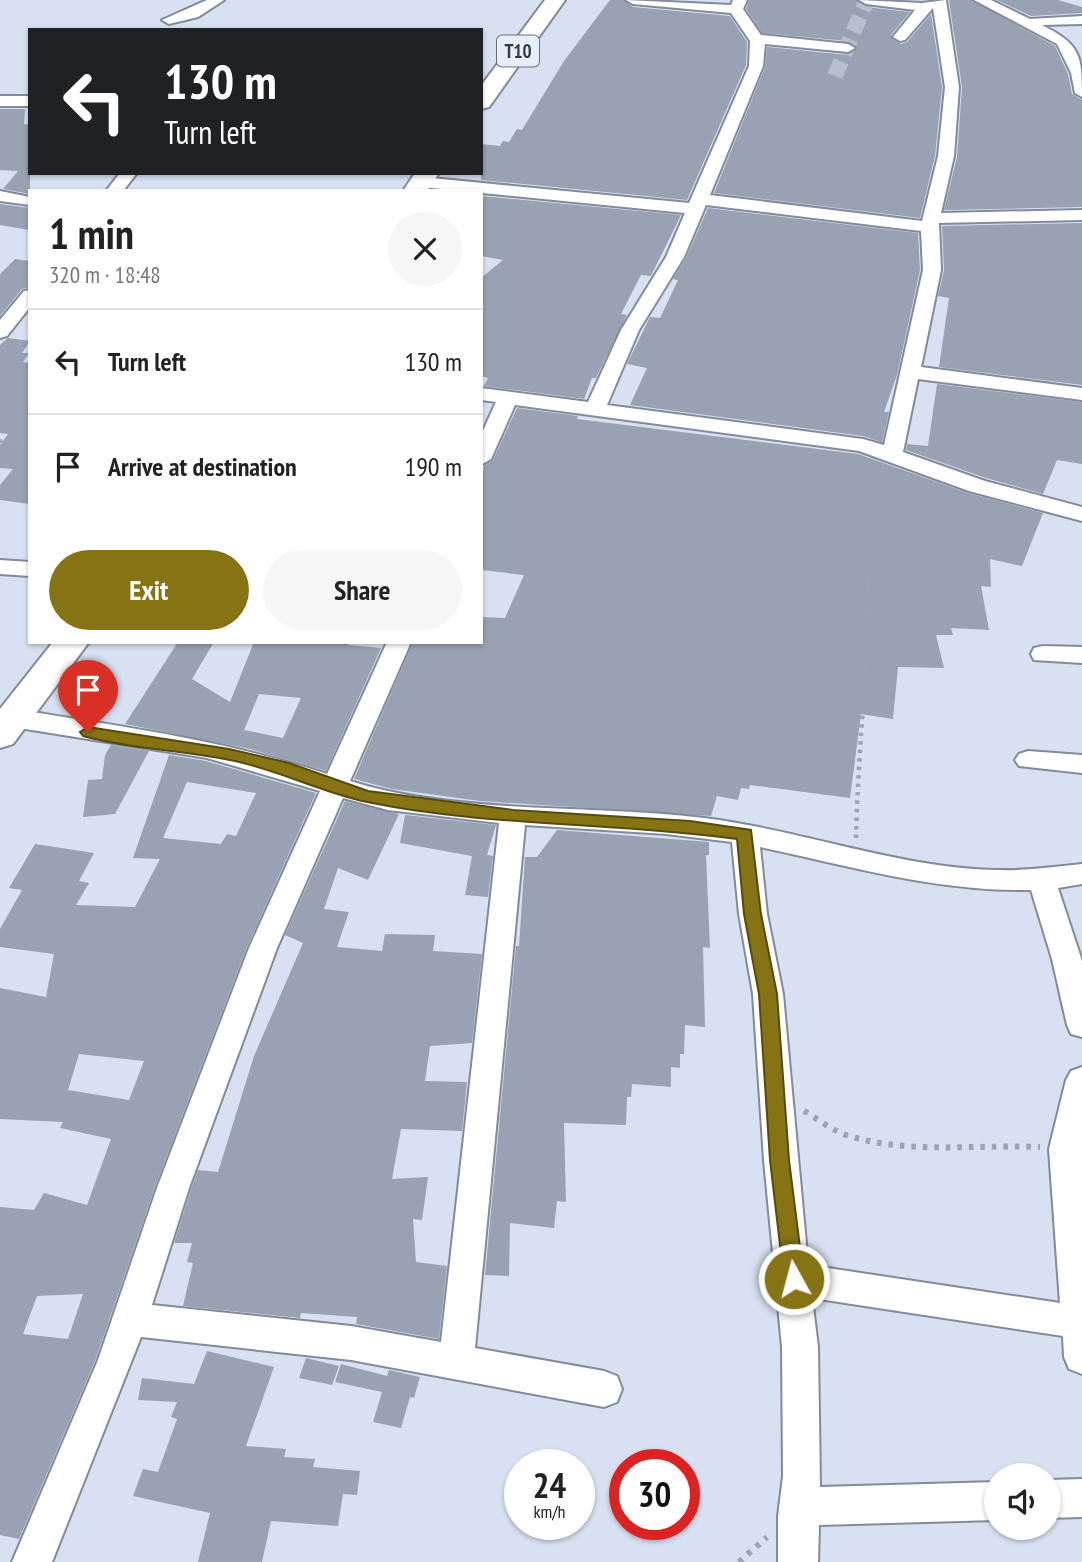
<!DOCTYPE html>
<html lang="en">
<head>
<meta charset="utf-8">
<style>
	body { margin:0; font-family:"PT Sans Narrow",sans-serif; background:#f6f6f6; color:#222; height:100vh; display:flex; flex-direction:column; font-size:26px; white-space:nowrap }
	* { box-sizing:border-box; margin:0 }
	p { font-size:23px; color:#767676 }
	.icon { flex:none; width:38px; height:38px; fill:none; stroke:currentColor; stroke-width:2; stroke-linecap:round; stroke-linejoin:round }
	.map { position:relative; flex:1; overflow:hidden }
	.drawer { position:absolute; left:28px; top:189px; width:455px; height:455px; display:flex; flex-direction:column; background:#fff; border-radius:0px; box-shadow:0 2px 5px #0004 }
	.drawer>* { flex:none }
	.banner { position:absolute; left:28px; top:28px; width:455px; height:147px; border-radius:0px; box-shadow:0 2px 5px #0004; background:#202124; color:#fff; overflow:hidden }
	.tools { position:absolute; left:984px; top:1463px; display:grid; gap:14px }
	.tools a { display:grid; place-items:center; width:77px; height:77px; border-radius:50%; background:#fff; box-shadow:0 2px 5px #0004; font-size:35px }
	.speed { position:absolute; left:504px; top:1449px; display:flex; gap:14px; font-size:35px; font-weight:700; text-align:center }
	.speed>* { display:grid; place-content:center; width:91px; height:91px; border-radius:50%; background:#fff; box-shadow:0 2px 5px #0004; line-height:1 }
	.speed small { font-size:18px; font-weight:400 }
	.speed .limit { border:10px solid #d22; background:#fff; color:#111 }
	.pin { position:absolute; display:grid; place-items:center; width:60px; height:60px; color:#fff; margin:-72px -30px; border-radius:50% 50% 50% 0; rotate:-45deg; box-shadow:0 0 7px #0007 }
	.pin .icon { rotate:45deg }
	.me { position:absolute; width:77px; margin:-38px; rotate:353deg; stroke-linejoin:round; filter:drop-shadow(0 0 5px #0008) }
	.turn { display:flex; align-items:center; gap:24px; height:147px; padding:0 21px; font-size:32px }
	.turn .icon { width:91px; height:91px; stroke-width:2.5 }
	.turn b { display:block; font-size:49px; line-height:60px }
	.round { display:grid; place-items:center; flex:none; width:74px; height:74px; border-radius:37px; background:#f6f6f6 }
	.overview { display:flex; align-items:center; justify-content:space-between; height:119px; padding:0 21px }
	h1 { font-size:42px; font-weight:600; line-height:52px }
	.action { display:flex; gap:14px; margin-top:auto; padding:14px 21px }
	.action a { flex:1; height:80px; border-radius:42px; background:#867314; color:#fff; font-size:28px; font-weight:600; line-height:80px; text-align:center }
	.action a+a { background:#f6f6f6; color:#222 }
	ul { padding:0; list-style:none }
	li { display:flex; align-items:center; gap:21px; height:105px; padding:0 21px; border-top:2px solid #e0e0e0 }
	li div { flex:1 }
	li b { display:block; font-size:26px }
	li em { font-style:normal }
	.map>svg:first-child { display:block }
	.building { fill:#99a2b2; fill-rule:evenodd }
	.lines { fill:none; stroke-linecap:round; stroke-linejoin:round }
	.minor-tunnel { stroke:#b6bfce; stroke-width:16; stroke-dasharray:16 8; stroke-linecap:butt }
	.minor-casing { stroke:#828b9b; stroke-width:4 }
	.highway-casing { stroke:#828b9b; stroke-width:4 }
	.path-far2 { stroke:#9ca4b2; stroke-width:3.5; stroke-dasharray:2.5 4.5; stroke-linecap:butt }
	.path-far1 { stroke:#9ca4b2; stroke-width:4.5; stroke-dasharray:3.5 5; stroke-linecap:butt }
	.path { stroke:#9ca4b2; stroke-width:6; stroke-dasharray:4.5 7; stroke-linecap:butt }
	.minor { fill:#fff; fill-rule:evenodd }
	.highway { fill:#fff; fill-rule:evenodd }
	.route { fill:#867314; stroke:#574b0d; stroke-width:2 }
	.labels { text-anchor:middle; dominant-baseline:central; stroke-width:6; stroke-linejoin:round; paint-order:stroke }
	.shield { fill:#e6eefc; stroke:#696f78; stroke-width:2 }
	.shield-label { font-size:19px; font-weight:bold; fill:#34383f }
</style>
</head>
<body>
<div class="map">
<svg width="1082" height="1562" viewBox="0 0 1082 1562">
	<rect width="100%" height="100%" fill="#d7e1f2"/>
	<!-- building -->
	<path class="building" d="M 610,0 L 624,0 L 633,7 L 730,16 L 747,42 L 746,65 L 687,200 L 481,180 L 481,144 L 500,146 L 503,141 L 509,142 L 517,129 L 522,130 L 564,61 Z
		M 749,0 L 857,0 L 866,7 L 910,12 L 891,35 L 892,39 L 901,44 L 907,42 L 931,14 L 942,87 L 935,156 L 920,218 L 714,193 L 765,67 L 767,47 L 848,55 L 857,49 L 848,41 L 762,33 L 746,9 Z
		M 949,0 L 972,0 L 1055,46 L 1068,74 L 1072,94 L 1082,100 L 1082,207 L 944,210 L 957,157 L 962,87 Z
		M 997,0 L 1058,0 L 1082,7 L 1082,13 L 1031,16 Z
		M 0,109 L 25,109 L 24,124 L 30,125 L 30,194 L 3,189 L 18,171 L 0,170 Z
		M 481,196 L 681,215 L 651,276 L 641,275 L 621,314 L 627,315 L 596,378 L 592,378 L 584,399 L 484,386 L 488,378 L 481,376 L 481,278 L 503,260 L 481,256 Z
		M 0,204 L 30,208 L 30,230 L 0,225 Z
		M 708,208 L 918,233 L 920,270 L 897,375 L 884,412 L 889,412 L 882,442 L 863,436 L 630,405 L 647,368 L 627,364 L 650,317 L 660,318 L 678,280 L 673,279 L 686,258 Z
		M 1082,223 L 1082,385 L 939,367 L 949,298 L 938,296 L 944,270 L 942,226 Z
		M 15,259 L 30,261 L 30,287 L 22,289 L 0,316 L 0,274 Z
		M 8,338 L 30,341 L 22,353 L 29,353 L 23,362 L 30,363 L 30,504 L 0,500 L 0,485 L 13,469 L 0,468 L 0,445 L 8,434 L 0,433 L 0,345 Z
		M 937,384 L 1082,402 L 1082,464 L 1057,460 L 1043,494 L 986,478 L 906,450 L 907,444 L 928,446 Z
		M 517,408 L 578,416 L 577,419 L 858,454 L 968,493 L 1043,513 L 1022,566 L 990,559 L 991,587 L 981,586 L 989,630 L 951,628 L 953,635 L 936,635 L 944,668 L 898,667 L 893,719 L 861,714 L 850,798 L 750,785 L 749,789 L 741,788 L 738,800 L 717,796 L 711,816 L 480,801 L 392,789 L 354,779 L 413,642 L 481,642 L 481,617 L 505,618 L 524,575 L 481,570 L 481,478 L 484,466 L 493,460 Z
		M 178,642 L 214,642 L 192,679 L 230,702 L 254,642 L 350,642 L 348,645 L 381,648 L 326,771 L 250,749 L 125,724 ZM 259,694 L 301,698 L 283,738 L 244,730 Z
		M 111,745 L 149,751 L 115,814 L 83,817 L 88,780 L 102,779 L 105,755 Z
		M 169,755 L 206,761 L 316,793 L 247,947 L 155,1187 L 95,1361 L 19,1539 L 0,1535 L 0,1207 L 34,1210 L 44,1193 L 87,1205 L 111,1139 L 60,1128 L 63,1122 L 0,1119 L 0,988 L 46,997 L 54,954 L 0,947 L 0,929 L 22,890 L 9,888 L 35,844 L 94,853 L 79,881 L 89,883 L 76,905 L 135,907 L 160,859 L 133,858 ZM 187,782 L 256,793 L 236,836 L 227,834 L 221,844 L 163,838 ZM 79,1054 L 144,1061 L 129,1100 L 68,1090 ZM 83,1294 L 68,1339 L 23,1334 L 37,1296 Z
		M 345,801 L 399,814 L 368,880 L 338,868 L 324,909 L 349,912 L 337,947 L 382,951 L 385,934 L 435,935 L 433,951 L 482,954 L 472,1043 L 430,1046 L 425,1081 L 467,1082 L 462,1131 L 401,1129 L 392,1179 L 428,1177 L 422,1220 L 413,1219 L 416,1262 L 447,1266 L 439,1339 L 356,1324 L 357,1317 L 301,1313 L 300,1318 L 183,1306 L 193,1263 L 187,1262 L 192,1243 L 174,1243 L 191,1189 L 198,1170 L 218,1172 L 254,1056 L 303,943 L 285,935 Z
		M 405,815 L 496,825 L 487,855 L 493,856 L 488,897 L 465,895 L 472,856 L 400,843 Z
		M 557,830 L 709,842 L 709,855 L 706,855 L 710,948 L 703,947 L 705,1027 L 685,1025 L 684,1054 L 680,1054 L 680,1068 L 671,1067 L 671,1087 L 632,1084 L 631,1097 L 627,1097 L 626,1125 L 564,1123 L 566,1202 L 557,1201 L 554,1228 L 510,1223 L 509,1276 L 485,1275 L 516,946 L 519,946 L 525,857 L 537,857 Z
		M 207,1351 L 274,1367 L 246,1446 L 286,1449 L 284,1457 L 315,1459 L 313,1467 L 360,1471 L 357,1495 L 343,1494 L 338,1526 L 271,1521 L 262,1562 L 198,1562 L 210,1513 L 133,1496 L 143,1469 L 158,1472 L 177,1419 L 171,1417 L 177,1402 L 138,1400 L 142,1378 L 194,1384 Z
		M 306,1358 L 339,1366 L 332,1385 L 299,1378 Z
		M 341,1364 L 387,1376 L 389,1370 L 420,1377 L 414,1398 L 410,1397 L 401,1428 L 373,1422 L 382,1392 L 335,1382 Z"/>
	<g class="lines">
		<!-- minor-tunnel -->
		<path class="minor-tunnel" d="M 835,76 L 866,2"/>
		<defs>
			<path id="minor" d="M 207,0 L 224,0 L 198,17 L 169,24 L 162,20 Z
				M 626,0 L 731,5 L 733,0 L 747,0 L 743,9 L 761,35 L 848,44 L 855,48 L 848,52 L 765,44 L 763,66 L 710,195 L 922,221 L 938,156 L 945,87 L 933,8 L 905,40 L 900,41 L 893,37 L 915,10 L 866,4 L 859,0 L 922,3 L 946,0 L 959,87 L 954,156 L 941,213 L 1082,210 L 1082,220 L 939,223 L 941,270 L 921,367 L 1082,388 L 1082,400 L 918,379 L 903,452 L 985,481 L 1082,507 L 1082,521 L 969,491 L 859,451 L 515,405 L 491,459 L 481,465 L 481,435 L 496,402 L 481,400 L 481,388 L 588,402 L 621,330 L 666,257 L 685,213 L 421,187 L 413,182 L 421,177 L 689,203 L 749,66 L 750,41 L 731,13 L 633,4 ZM 706,205 L 921,231 L 923,270 L 884,445 L 863,439 L 607,405 L 639,330 L 684,257 Z
				M 974,0 L 991,0 L 1030,19 L 1082,16 L 1082,24 L 1042,25 C 1081,45 1082,55 1082,97 L 1075,93 L 1071,73 L 1057,44 Z
				M 0,96 L 30,96 L 30,106 L 0,106 Z
				M 120,173 L 137,173 L 123,191 L 106,191 Z
				M 0,191 L 30,197 L 30,205 L 0,201 Z
				M 30,290 L 30,307 L 7,336 L 0,338 L 0,320 L 24,291 Z
				M 0,560 L 30,562 L 30,576 L 0,574 Z
				M 387,642 L 411,642 L 350,781 C 457,815 592,804 704,818 C 802,830 898,868 997,870 C 1026,871 1054,867 1082,864 L 1082,884 L 1058,888 L 1082,961 L 1082,1037 L 1071,1034 L 1067,1025 L 1052,959 L 1031,890 C 938,892 850,866 760,847 L 767,914 L 783,994 L 808,1265 L 1060,1303 L 1049,1149 L 1066,1080 L 1071,1071 L 1082,1067 L 1082,1374 L 1069,1369 L 1064,1357 L 1063,1336 L 812,1298 L 818,1347 L 820,1487 L 996,1482 L 996,1520 L 819,1525 L 818,1562 L 778,1562 L 778,1516 L 783,1476 L 782,1347 L 764,1160 L 753,994 L 739,914 L 732,842 L 666,834 L 525,825 L 475,1348 L 604,1371 L 617,1376 L 622,1389 L 617,1402 L 604,1407 L 351,1360 L 141,1337 L 52,1562 L 12,1562 L 98,1360 L 157,1188 L 249,948 L 320,791 L 207,758 L 13,727 L 4,724 L 0,718 L 4,712 L 13,709 C 120,726 224,740 327,774 ZM 343,798 L 388,810 L 499,823 L 441,1342 L 351,1326 L 152,1305 L 189,1188 L 277,948 Z
				M 1043,646 L 1082,647 L 1082,663 L 1034,660 L 1031,654 L 1034,648 Z
				M 1028,751 L 1082,755 L 1082,773 L 1019,766 L 1015,760 L 1019,754 Z
				M 1082,1479 L 1082,1517 L 1048,1518 L 1048,1480 Z"/>
			<path id="highway" d="M 545,0 L 565,0 L 489,107 L 481,109 L 481,86 Z
				M 415,173 L 439,173 L 427,191 L 403,191 Z
				M 53,642 L 89,642 L 13,744 L 0,748 L 0,709 Z"/>
		</defs>
		<!-- minor casing -->
		<use href="#minor" class="minor-casing"/>
		<!-- highway casing -->
		<use href="#highway" class="highway-casing"/>
		<!-- path-far2 -->
		<path class="path-far2" d="M 0,441 L 30,443
			M 869,578 L 870,541 L 888,472"/>
		<!-- path-far1 -->
		<path class="path-far1" d="M 856,838 C 858,750 868,664 869,576"/>
		<!-- path -->
		<path class="path" d="M 804,1111 C 818,1119 831,1130 846,1135 C 908,1155 976,1144 1040,1147
			M 739,1562 L 767,1537"/>
		<!-- minor -->
		<use href="#minor" class="minor"/>
		<!-- highway -->
		<use href="#highway" class="highway"/>
	</g>
	<!-- route -->
	<path class="route" d="M 88,727 L 229,749 L 289,763 L 368,791 L 513,810 L 690,821 L 751,830 L 761,914 L 777,994 L 789,1160 L 804,1279 L 801,1286 L 794,1289 L 787,1286 L 784,1279 L 770,1160 L 759,994 L 744,914 L 737,839 C 614,822 489,827 367,802 C 320,792 277,769 230,760 C 181,750 130,749 83,736 L 80,732 Z"/>
	<g class="labels">
		<!-- shield labels -->
		<rect class="shield" x="497" y="35.5" width="42" height="31" rx="5"/>
		<g class="shield-label">
			<text x="518" y="51">T10</text>
		</g>
	</g>
</svg>
<div class="tools">
<a><svg class="icon" aria-label="sound" viewBox="0 0 24 24"><path d="M4 9h4l5-4v14l-5-4H4zM17 9q2 3 0 6"/></svg></a>
</div>
<div class="speed"><div>24<small>km/h</small></div><div class="limit">30</div></div>
<div class="pin" style="left:88px;top:732px;background:#d93025"><svg class="icon" aria-label="arrive" viewBox="0 0 24 24"><path d="M6 21V4h12l-3 4 3 4H6"/></svg></div>
<svg class="me" style="left:794px;top:1279px" viewBox="-20 -20 40 40"><circle r="17" fill="#867314" stroke="#fff" stroke-width="3"/><path d="M0-11L8 9 0 5-8 9z" fill="#fff"/></svg>
<div class="banner">
<div class="turn"><svg class="icon" aria-label="left" viewBox="0 0 24 24"><path d="M17 20v-9H6M10 6l-5 5 5 5"/></svg><div><b>130 m</b>Turn left</div></div>
</div>
<section class="drawer">
<div class="overview"><div><h1>1 min</h1><p>320 m · 18:48</p></div><a class="round"><svg class="icon" aria-label="close" viewBox="0 0 24 24"><path d="M6 6l12 12M18 6L6 18"/></svg></a></div>
<ul>
<li><svg class="icon" aria-label="left" viewBox="0 0 24 24"><path d="M17 20v-9H6M10 6l-5 5 5 5"/></svg><div><b>Turn left</b></div><em>130 m</em></li>
<li><svg class="icon" aria-label="arrive" viewBox="0 0 24 24"><path d="M6 21V4h12l-3 4 3 4H6"/></svg><div><b>Arrive at destination</b></div><em>190 m</em></li>
</ul>
<div class="action"><a>Exit</a><a>Share</a></div>
</section>
</div>
</body>
</html>
